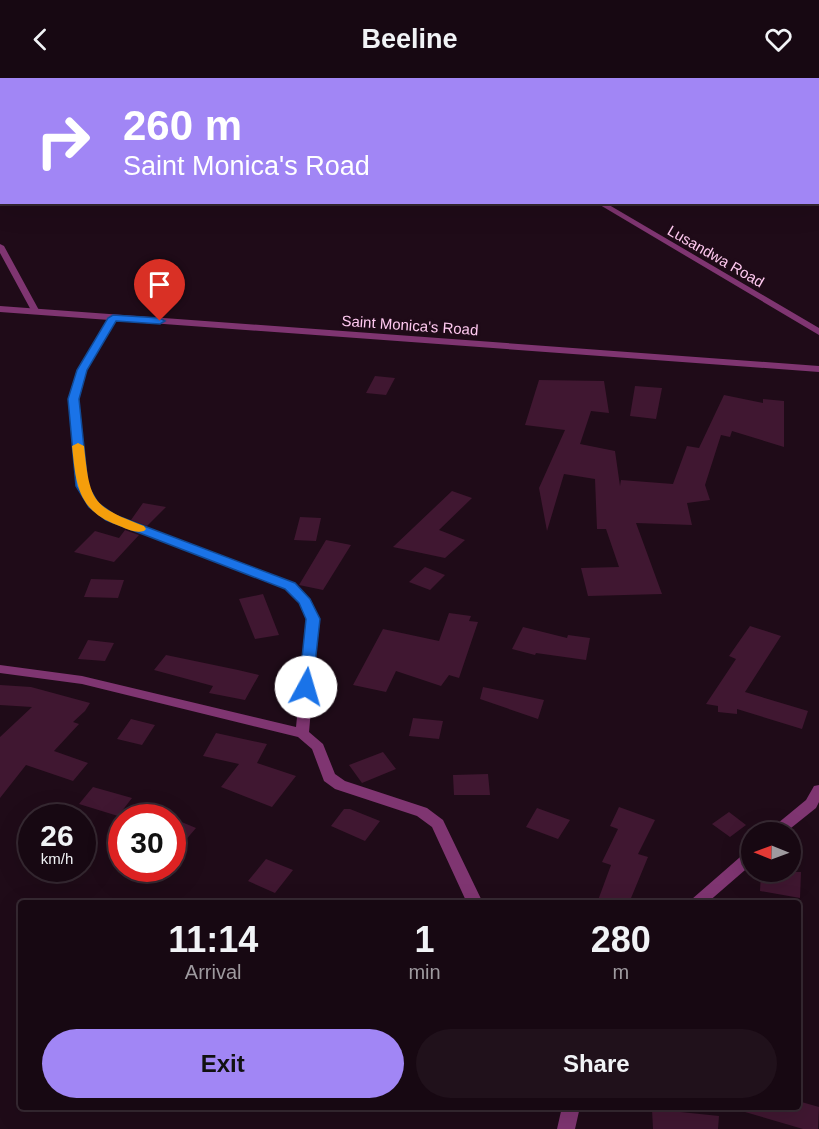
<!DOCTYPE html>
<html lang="en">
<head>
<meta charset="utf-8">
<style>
	body { margin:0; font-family:Helvetica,sans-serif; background:#20111b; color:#f1f3f6; height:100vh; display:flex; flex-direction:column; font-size:22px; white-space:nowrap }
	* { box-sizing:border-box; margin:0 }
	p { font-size:20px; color:#9e9a9f }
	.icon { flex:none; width:33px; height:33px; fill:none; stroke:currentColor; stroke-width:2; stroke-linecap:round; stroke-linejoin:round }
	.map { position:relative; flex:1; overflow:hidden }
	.sheet { position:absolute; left:18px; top:822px; width:783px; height:210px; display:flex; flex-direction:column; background:#170812; border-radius:6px; box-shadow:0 6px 24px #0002,0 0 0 2px #362932 }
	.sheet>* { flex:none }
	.guide { position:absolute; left:0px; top:0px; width:819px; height:126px; box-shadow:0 6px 24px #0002,0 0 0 2px #362932; background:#a186f5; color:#fff; overflow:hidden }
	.needle { width:39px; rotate:271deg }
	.fabs { position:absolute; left:741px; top:744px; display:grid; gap:12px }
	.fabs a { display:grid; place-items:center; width:60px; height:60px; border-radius:50%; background:#170812; box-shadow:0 6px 24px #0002,0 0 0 2px #362932; font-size:30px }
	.speed { position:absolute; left:18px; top:726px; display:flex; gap:12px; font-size:30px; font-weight:700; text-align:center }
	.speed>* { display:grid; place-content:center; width:78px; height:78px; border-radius:50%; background:#170812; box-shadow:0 6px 24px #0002,0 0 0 2px #362932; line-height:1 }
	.speed small { font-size:15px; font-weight:400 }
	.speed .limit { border:9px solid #d22; background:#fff; color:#111 }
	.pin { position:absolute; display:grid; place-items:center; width:51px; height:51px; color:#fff; margin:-62px -26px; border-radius:50% 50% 50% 0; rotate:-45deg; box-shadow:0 0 6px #0007 }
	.pin .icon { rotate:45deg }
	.me { position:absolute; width:66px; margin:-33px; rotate:6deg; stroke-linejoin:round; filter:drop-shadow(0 0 4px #0008) }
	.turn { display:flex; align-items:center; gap:21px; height:126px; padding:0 24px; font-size:27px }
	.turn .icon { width:78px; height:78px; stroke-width:2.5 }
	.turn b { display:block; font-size:42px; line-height:51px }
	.eta { display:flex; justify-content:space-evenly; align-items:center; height:102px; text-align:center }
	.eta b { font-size:36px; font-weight:800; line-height:42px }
	.primary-button { display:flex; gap:12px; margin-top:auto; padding:12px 24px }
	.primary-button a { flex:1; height:69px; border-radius:36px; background:#a186f5; color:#111; font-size:24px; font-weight:800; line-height:69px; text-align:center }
	.primary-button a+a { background:#20111b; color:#f1f3f6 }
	header { display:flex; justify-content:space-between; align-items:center; height:78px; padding:0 24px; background:#170812; font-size:27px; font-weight:800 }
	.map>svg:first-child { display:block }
	.building { fill:#401731 }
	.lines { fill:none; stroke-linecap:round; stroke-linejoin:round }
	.minor { fill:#7f3571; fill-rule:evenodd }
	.tertiary { fill:#7f3571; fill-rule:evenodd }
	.route { fill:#1a73e8; stroke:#114b97; stroke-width:1.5 }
	.slow { fill:#f59e0b }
	.labels { text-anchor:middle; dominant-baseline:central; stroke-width:6; stroke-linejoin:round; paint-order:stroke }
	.far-street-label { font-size:15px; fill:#ffc9f0; stroke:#1f0b18 }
</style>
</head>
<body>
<header><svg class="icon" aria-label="back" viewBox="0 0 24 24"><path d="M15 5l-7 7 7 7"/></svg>Beeline<svg class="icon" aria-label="heart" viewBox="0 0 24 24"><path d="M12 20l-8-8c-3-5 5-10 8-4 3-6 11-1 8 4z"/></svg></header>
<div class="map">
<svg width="819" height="1051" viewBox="0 0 819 1051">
	<rect width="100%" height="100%" fill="#1f0b18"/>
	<!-- building -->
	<path class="building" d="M 375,298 L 395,300 L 386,317 L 366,315 Z
		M 539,302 L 604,303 L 609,335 L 591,333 L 580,366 L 615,373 L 620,408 L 621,402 L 673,406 L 687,368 L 699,370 L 724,317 L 763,325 L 763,321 L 784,323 L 784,369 L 732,353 L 730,359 L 721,357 L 705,407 L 710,422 L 687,425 L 692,447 L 636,445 L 662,516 L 588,518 L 581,490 L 619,489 L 606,451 L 597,451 L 595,401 L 564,396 L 547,453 L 539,410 L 565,352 L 525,347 Z
		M 635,308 L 662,310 L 656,341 L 630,338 Z
		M 452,413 L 472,420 L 439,452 L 465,462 L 445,480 L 393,469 Z
		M 143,425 L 166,429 L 147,448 L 131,442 Z
		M 300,439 L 321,440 L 316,463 L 294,462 Z
		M 125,452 L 139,457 L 114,484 L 74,474 L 95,453 L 119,460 Z
		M 326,462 L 351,467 L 323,512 L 299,507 Z
		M 425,489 L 445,497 L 430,512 L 409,504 Z
		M 91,501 L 124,502 L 118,520 L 84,519 Z
		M 263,516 L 279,557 L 255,561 L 239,521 Z
		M 449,535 L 471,538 L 469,543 L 478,544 L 459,600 L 449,597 L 441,608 L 396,593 L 386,614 L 353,607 L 383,551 L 439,563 Z
		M 750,548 L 781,558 L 745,614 L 808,633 L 802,651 L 737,631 L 737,636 L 718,634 L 718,628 L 706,626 L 736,581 L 729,578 Z
		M 523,549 L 567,560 L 568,557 L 590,560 L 586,582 L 536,575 L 535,577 L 512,571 Z
		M 88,562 L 114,565 L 105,583 L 78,581 Z
		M 166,577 L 238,592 L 259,597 L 245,622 L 209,615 L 213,608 L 154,592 Z
		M 0,607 L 31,609 L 90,625 L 85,633 L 73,644 L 79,646 L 54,673 L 88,685 L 73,703 L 26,687 L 0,720 L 0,659 L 32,629 L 0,627 Z
		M 483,609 L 544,622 L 538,641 L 480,621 Z
		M 413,640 L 443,643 L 439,661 L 409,658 Z
		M 131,641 L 155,647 L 142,667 L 117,661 Z
		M 216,655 L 267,666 L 257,685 L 296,698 L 272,729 L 221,709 L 239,686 L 203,678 Z
		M 383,674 L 396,691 L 362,705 L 349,687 Z
		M 488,696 L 490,717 L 454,717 L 453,697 Z
		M 93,709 L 132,720 L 118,738 L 79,726 Z
		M 619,729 L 655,742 L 638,776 L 648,779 L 629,825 L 597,825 L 611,787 L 602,784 L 618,751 L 610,748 Z
		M 537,730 L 570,742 L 558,761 L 526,749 Z
		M 344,731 L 350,731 L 380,743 L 365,763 L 331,748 Z
		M 729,734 L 746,747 L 730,759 L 712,746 Z
		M 172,740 L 196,750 L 172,778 Z
		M 266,781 L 293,792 L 275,815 L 248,803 Z
		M 761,794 L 801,794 L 800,820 L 760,813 Z
		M 798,1023 L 819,1029 L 818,1051 L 803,1051 L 745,1034 L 746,1029 L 798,1029 Z
		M 652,1031 L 719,1038 L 718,1051 L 653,1051 Z"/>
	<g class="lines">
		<!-- minor -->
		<path class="minor" d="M 567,0 L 578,2 L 568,2 Z
			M 818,120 L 819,120 L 819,125 L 816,124 Z
			M 0,124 L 17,124 L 0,128 Z
			M 595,124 L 604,124 L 819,250 L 819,257 Z
			M 0,166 L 4,168 L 40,234 L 39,236 L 32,234 L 0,175 Z
			M 113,237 L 117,240 L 87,292 L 78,321 L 87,408 L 97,425 L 114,438 L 294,505 L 309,521 L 319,541 L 309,654 L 323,666 L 335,696 L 345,703 L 427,730 L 443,742 L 483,825 L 467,825 L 432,749 L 417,738 L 335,711 L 324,703 L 312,671 L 298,659 L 82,606 L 0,595 L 0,587 L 82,598 L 296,649 L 307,541 L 300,525 L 286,511 L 106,442 L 89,429 L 77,408 L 68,321 L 77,292 L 109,240 Z
			M 819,707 L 819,724 L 816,730 L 786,754 L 770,754 L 772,750 L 806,722 L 814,708 Z
			M 752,771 L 752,786 L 707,825 L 689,825 L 692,821 L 747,773 Z
			M 562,1029 L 580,1029 L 575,1051 L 557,1051 Z"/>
		<!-- tertiary -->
		<path class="tertiary" d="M 0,228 L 819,288 L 819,294 L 0,234 Z"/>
	</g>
	<!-- route -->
	<path class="route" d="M 113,237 L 160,240 L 165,243 L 160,246 L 116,243 L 87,292 L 79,321 L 88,408 L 98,425 L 115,437 L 295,505 L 310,521 L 320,541 L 312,613 L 301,613 L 299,609 L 306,541 L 299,525 L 285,511 L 106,442 L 89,429 L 76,408 L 68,321 L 77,292 L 108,240 Z"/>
	<!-- slow -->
	<path class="slow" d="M 78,365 L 84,368 C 90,423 91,428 144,448 L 146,451 L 144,453 C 135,456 125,450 117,447 C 77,432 76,405 72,368 Z"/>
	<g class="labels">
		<!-- far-street labels -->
		<g class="far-street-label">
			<text transform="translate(716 178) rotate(30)">Lusandwa Road</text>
			<text transform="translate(410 247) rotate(4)">Saint Monica's Road</text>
		</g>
	</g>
</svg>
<div class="fabs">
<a><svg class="needle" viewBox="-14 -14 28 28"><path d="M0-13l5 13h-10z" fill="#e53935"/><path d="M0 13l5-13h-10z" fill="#9e9a9f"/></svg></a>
</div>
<div class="speed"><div>26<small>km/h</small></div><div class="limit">30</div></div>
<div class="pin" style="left:160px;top:243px;background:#d93025"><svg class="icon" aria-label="arrive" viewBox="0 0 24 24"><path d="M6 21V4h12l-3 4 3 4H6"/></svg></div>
<svg class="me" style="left:306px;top:609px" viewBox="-20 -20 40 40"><circle r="19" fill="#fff"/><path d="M0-13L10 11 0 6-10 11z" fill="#1a73e8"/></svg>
<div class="guide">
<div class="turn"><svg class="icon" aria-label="right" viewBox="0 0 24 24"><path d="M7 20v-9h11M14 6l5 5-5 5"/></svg><div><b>260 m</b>Saint Monica's Road</div></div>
</div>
<section class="sheet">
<div class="eta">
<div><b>11:14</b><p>Arrival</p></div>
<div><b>1</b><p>min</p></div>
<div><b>280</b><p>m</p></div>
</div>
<div class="primary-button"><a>Exit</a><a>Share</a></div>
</section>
</div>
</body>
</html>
